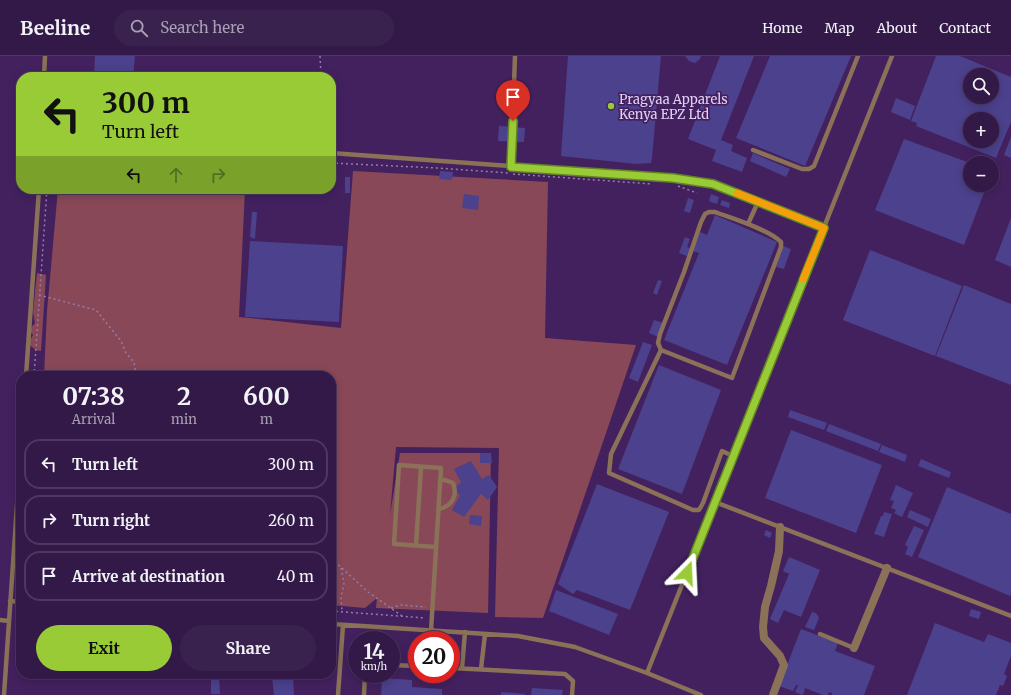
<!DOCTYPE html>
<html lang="en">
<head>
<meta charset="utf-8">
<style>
	body { margin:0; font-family:Merriweather,serif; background:#3a224e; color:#f1f3f6; height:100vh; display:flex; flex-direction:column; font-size:15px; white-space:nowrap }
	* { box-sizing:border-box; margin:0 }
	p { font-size:13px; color:#a8a0b4 }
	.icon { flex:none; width:22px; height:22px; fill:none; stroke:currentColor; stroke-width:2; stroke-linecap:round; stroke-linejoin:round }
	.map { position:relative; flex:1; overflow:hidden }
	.side { position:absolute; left:16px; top:315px; width:320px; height:308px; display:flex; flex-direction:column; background:#321947; border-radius:16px; box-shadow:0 2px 10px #0003,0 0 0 1px #4d3860 }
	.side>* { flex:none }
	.guide { position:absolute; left:16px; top:16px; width:320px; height:122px; border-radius:16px; box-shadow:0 2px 10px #0003,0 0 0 1px #4d3860; background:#99cb36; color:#111; overflow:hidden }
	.buttons { position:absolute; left:963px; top:12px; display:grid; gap:8px }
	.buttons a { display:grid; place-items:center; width:36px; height:36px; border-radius:50%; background:#321947; box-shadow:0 2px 10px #0003,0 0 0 1px #4d3860; font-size:20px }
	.speed { position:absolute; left:348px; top:575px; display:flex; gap:8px; font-size:20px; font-weight:700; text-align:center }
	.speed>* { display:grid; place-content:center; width:52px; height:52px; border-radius:50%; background:#321947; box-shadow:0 2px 10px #0003,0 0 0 1px #4d3860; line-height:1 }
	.speed small { font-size:10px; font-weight:400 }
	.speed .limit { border:6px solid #d22; background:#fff; color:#111 }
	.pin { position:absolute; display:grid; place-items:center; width:34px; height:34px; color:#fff; margin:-41px -17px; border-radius:50% 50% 50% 0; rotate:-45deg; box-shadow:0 0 4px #0007 }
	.pin .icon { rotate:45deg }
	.me { position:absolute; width:44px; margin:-22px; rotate:21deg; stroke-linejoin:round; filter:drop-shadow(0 0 3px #0008) }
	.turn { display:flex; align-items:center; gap:14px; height:84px; padding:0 20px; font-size:18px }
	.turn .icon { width:52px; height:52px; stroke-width:2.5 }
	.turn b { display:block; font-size:28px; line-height:34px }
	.lanes { display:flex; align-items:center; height:38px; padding:0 20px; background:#0003; justify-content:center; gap:20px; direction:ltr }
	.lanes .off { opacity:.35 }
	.eta { display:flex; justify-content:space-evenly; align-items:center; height:68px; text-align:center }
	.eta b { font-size:24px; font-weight:700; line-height:28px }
	.primary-button { display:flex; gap:8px; margin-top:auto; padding:8px 20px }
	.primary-button a { flex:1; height:46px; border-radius:24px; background:#99cb36; color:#111; font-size:16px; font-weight:700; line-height:46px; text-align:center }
	.primary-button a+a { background:#3a224e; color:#f1f3f6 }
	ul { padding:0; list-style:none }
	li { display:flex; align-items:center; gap:12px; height:50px; margin:0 8px 6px; padding:0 12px; border:2px solid #4d3860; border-radius:16px }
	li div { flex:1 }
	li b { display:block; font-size:15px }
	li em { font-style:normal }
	header { display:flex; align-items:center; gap:24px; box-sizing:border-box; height:56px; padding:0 20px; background:#321947; border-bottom:1px solid #4d3860 }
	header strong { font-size:19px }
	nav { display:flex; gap:22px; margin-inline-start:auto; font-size:14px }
	.search { width:280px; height:36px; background:#3a224e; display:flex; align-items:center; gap:10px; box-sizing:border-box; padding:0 14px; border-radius:22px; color:#a8a0b4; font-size:15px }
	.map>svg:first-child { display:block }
	.green { fill:#894857 }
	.building { fill:#4c418c; fill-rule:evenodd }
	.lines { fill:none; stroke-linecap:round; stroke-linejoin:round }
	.path { stroke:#957cad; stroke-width:1.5; stroke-dasharray:2 3; stroke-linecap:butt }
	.service { stroke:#8a7158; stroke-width:4.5 }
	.minor { stroke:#8a7158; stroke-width:8 }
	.route-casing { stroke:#638423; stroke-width:10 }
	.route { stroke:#99cb36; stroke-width:7 }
	.slow { stroke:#f59e0b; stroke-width:7 }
	.poi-dot { fill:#99cb36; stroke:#43215f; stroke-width:1.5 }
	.labels { text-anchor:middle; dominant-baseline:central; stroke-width:3.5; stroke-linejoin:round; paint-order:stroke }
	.poi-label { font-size:13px; fill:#e1d0f5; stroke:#43215f; text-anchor:start }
</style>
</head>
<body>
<header>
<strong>Beeline</strong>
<div class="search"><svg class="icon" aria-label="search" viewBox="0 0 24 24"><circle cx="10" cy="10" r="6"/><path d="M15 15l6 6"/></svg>Search here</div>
<nav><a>Home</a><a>Map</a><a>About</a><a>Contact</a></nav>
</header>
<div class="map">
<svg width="1011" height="639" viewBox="0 0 1011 639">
	<rect width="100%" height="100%" fill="#43215f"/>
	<!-- green -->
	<path class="green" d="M 353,115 L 548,126 L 545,282 L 636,289 L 543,562 L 495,561 L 499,392 L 396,391 L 390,459 L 400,397 L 491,397 L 488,557 L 376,552 L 377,542 L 365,552 L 331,549 L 331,320 L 44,320 L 47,255 L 58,133 L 245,133 L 239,261 L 341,272 Z
		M 37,217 L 46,219 L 41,295 L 36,294 L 28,288 L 33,279 L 29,274 L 35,267 L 33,256 Z"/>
	<!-- building -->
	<path class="building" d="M 95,0 L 135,0 L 133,21 L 94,21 Z
		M 568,0 L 661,0 L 652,102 L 651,107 L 636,108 L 561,100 Z
		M 685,0 L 701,0 L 700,3 L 695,7 L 689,5 Z
		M 720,0 L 754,0 L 721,84 L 733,89 L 731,95 L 747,102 L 742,116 L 712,105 L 716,94 L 688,83 Z
		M 770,0 L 851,0 L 805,110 L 736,82 Z
		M 936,0 L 960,0 L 1011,21 L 1011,66 L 996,102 L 916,70 L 917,67 L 911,65 ZM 970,19 L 992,19 L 992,41 L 970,41 ZM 970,63 L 992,63 L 992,85 L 970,85 Z
		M 896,42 L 915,50 L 910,64 L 891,56 Z
		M 499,70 L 525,72 L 524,86 L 498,85 Z
		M 1011,81 L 1011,102 L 1004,99 Z
		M 904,83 L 970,107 L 970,129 L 987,129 L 964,189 L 875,154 Z
		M 753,97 L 790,113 L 786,121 L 750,105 Z
		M 440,115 L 453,116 L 452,124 L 439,123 Z
		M 345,121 L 350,121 L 350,137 L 345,137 Z
		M 464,138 L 479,140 L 478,154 L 462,152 Z
		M 711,138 L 719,141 L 717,148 L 709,145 Z
		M 688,142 L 694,144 L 690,157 L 684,155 Z
		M 722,144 L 730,147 L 729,152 L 720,149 Z
		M 252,156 L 257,156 L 255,183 L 250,181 Z
		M 715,159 L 777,186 L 727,309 L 664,284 L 699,197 L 693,195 L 700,176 L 707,179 Z
		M 1011,162 L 1011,211 L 995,204 Z
		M 685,181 L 690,183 L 687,191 L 690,192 L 687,200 L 679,197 Z
		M 250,185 L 343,190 L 339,266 L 245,261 Z
		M 783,190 L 791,193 L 784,213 L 776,211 Z
		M 870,194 L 962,230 L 935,300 L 843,264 Z
		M 658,224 L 662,225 L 657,239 L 653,237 Z
		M 964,229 L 1011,248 L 1011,329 L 936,300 Z
		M 654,264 L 663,267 L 658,281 L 649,277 Z
		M 643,286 L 652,289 L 638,326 L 629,322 Z
		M 659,309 L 721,334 L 682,438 L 618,413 Z
		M 790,354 L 827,367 L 824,374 L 788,361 Z
		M 829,368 L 881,388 L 878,395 L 826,375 Z
		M 791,374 L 882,409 L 856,477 L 765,442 Z
		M 882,389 L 907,399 L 905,406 L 879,396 Z
		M 480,397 L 491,397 L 492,407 L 480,407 Z
		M 921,403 L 951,416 L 949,422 L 918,410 Z
		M 471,405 L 482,423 L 489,419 L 497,431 L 488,444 L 481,438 L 464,461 L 452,454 L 460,439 L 456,436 L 456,431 L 461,426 L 454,413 Z
		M 597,428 L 669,456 L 630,554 L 577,534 L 573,538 L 558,528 Z
		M 896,429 L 913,437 L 902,461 L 894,457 L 896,454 L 891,452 L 894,445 L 890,444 Z
		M 947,431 L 1011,458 L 1011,538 L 1010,540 L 918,501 Z
		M 910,454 L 931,463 L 928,471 L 907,461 Z
		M 884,456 L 892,458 L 884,481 L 874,478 L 881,460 L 883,460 Z
		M 470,459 L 482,460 L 481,470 L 469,468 Z
		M 914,470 L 924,474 L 912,501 L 905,498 L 908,491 L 905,489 Z
		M 766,474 L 772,477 L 770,482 L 764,479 Z
		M 789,501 L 820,514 L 801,561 L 784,554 L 778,567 L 770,563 L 789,518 L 783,515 Z
		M 556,534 L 618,558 L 609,579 L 549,555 Z
		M 971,553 L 981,556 L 979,563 L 969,560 Z
		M 812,556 L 816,557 L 819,562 L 814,574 L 805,571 Z
		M 935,567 L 984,586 L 988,578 L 1011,587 L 1011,600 L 1004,618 L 1007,620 L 1003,630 L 1000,629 L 996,639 L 907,639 Z
		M 801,573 L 838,587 L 835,595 L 875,610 L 864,639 L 832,639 L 832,637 L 829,636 L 828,639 L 823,639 L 805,632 L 803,639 L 802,639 L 795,636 L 798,629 L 796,629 L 793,635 L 779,630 Z
		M 293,619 L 294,639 L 274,639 L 272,621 Z
		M 211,620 L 219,620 L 220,638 L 211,638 Z
		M 382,622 L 412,624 L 412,631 L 442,633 L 442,639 L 381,639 Z
		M 532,632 L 563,634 L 562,639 L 531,639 Z
		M 501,636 L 525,638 L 525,639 L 501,639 Z"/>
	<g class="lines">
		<!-- path -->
		<path class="path" d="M 320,0 L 321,21
			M 331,107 L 437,112 L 509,117
			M 513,118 L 652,128
			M 678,130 L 697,137
			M 39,239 L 96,254 L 121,285 L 126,297 L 134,306 L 136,320
			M 34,320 L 47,133
			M 331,502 L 368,536 L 402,560
			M 341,512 L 344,528 L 341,541 L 342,555
			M 391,552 L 401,549 L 426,551
			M 331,555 L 425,562"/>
		<!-- service -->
		<path class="service" d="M 44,21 L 45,0
			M 753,94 L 802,113 L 809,113 L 814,110 L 858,0
			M 331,97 L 673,122 L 713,128 L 824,172
			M 511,111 L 515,0
			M 709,156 L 715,156 C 731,162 770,174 781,186 L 781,191 L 732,322 L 661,294 L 658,287 L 660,278 L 684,216 L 701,166 L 705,158 Z
			M 748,168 L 758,146
			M 661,294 L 611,398 L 609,417 L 693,454 L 699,454 L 703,447 L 722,395 L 733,400
			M 26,320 L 39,133
			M 715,446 L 1011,560
			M 439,453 C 452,450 458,440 453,427 L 445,424 L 440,424
			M 416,489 L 421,411
			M 10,545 L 21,546
			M 0,564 L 9,565
			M 331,568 L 518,580 L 575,591 L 647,617 L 701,639
			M 431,575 L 441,412 L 399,409 L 394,488 L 436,491
			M 820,578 L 854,592
			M 391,609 L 417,610
			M 451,612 L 565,618 L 573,625 L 572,639
			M 462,612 L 465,576
			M 481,613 L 485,578
			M 647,617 L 892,0
			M 4,639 L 21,391
			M 338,639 L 343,569
			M 364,639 L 365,618"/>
		<!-- minor -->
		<path class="minor" d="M 854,592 L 887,512
			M 773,639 L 784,609 L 780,600 L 764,582 L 763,571 L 765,551 L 771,530 L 779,495 L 780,471"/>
	</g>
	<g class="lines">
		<defs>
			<path id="route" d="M 513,65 L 511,111 L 673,122 L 713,128 L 824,172 L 687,517"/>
		</defs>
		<!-- route casing -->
		<use href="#route" class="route-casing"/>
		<!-- route -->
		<use href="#route" class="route"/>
		<!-- slow -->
		<path class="slow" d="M 737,137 L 824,172 L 803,223"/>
	</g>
	<!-- markers -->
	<circle class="poi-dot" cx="611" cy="50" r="4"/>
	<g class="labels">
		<!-- poi labels -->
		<g class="poi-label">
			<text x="619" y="43">Pragyaa Apparels<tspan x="619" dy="15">Kenya EPZ Ltd</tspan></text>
		</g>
	</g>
</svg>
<div class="buttons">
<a><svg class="icon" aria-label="search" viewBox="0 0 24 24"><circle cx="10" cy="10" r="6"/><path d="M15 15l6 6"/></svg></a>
<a>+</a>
<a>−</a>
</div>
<div class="speed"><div>14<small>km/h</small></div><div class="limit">20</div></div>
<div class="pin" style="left:513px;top:65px;background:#d93025"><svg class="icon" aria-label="arrive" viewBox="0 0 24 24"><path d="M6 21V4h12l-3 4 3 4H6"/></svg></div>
<svg class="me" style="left:687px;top:517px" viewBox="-20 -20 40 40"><path d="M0-17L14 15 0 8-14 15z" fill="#99cb36" stroke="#fff" stroke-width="4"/></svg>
<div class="guide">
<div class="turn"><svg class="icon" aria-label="left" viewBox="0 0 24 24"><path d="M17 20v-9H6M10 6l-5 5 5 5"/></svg><div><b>300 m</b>Turn left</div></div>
<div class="lanes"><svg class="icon" aria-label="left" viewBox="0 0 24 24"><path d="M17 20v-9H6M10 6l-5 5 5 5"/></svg><svg class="icon off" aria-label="ahead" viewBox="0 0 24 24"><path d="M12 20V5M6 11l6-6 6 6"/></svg><svg class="icon off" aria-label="right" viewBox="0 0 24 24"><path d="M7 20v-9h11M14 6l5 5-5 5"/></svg></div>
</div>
<section class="side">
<div class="eta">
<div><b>07:38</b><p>Arrival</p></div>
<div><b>2</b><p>min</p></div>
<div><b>600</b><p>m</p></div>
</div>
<ul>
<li><svg class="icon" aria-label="left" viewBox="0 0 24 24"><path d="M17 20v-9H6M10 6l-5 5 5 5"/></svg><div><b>Turn left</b></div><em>300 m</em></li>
<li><svg class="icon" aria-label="right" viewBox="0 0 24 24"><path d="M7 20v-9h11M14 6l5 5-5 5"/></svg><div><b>Turn right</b></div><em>260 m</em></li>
<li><svg class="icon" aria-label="arrive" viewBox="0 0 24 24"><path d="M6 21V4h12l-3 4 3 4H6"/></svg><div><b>Arrive at destination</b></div><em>40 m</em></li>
</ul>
<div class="primary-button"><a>Exit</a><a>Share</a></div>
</section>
</div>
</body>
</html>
